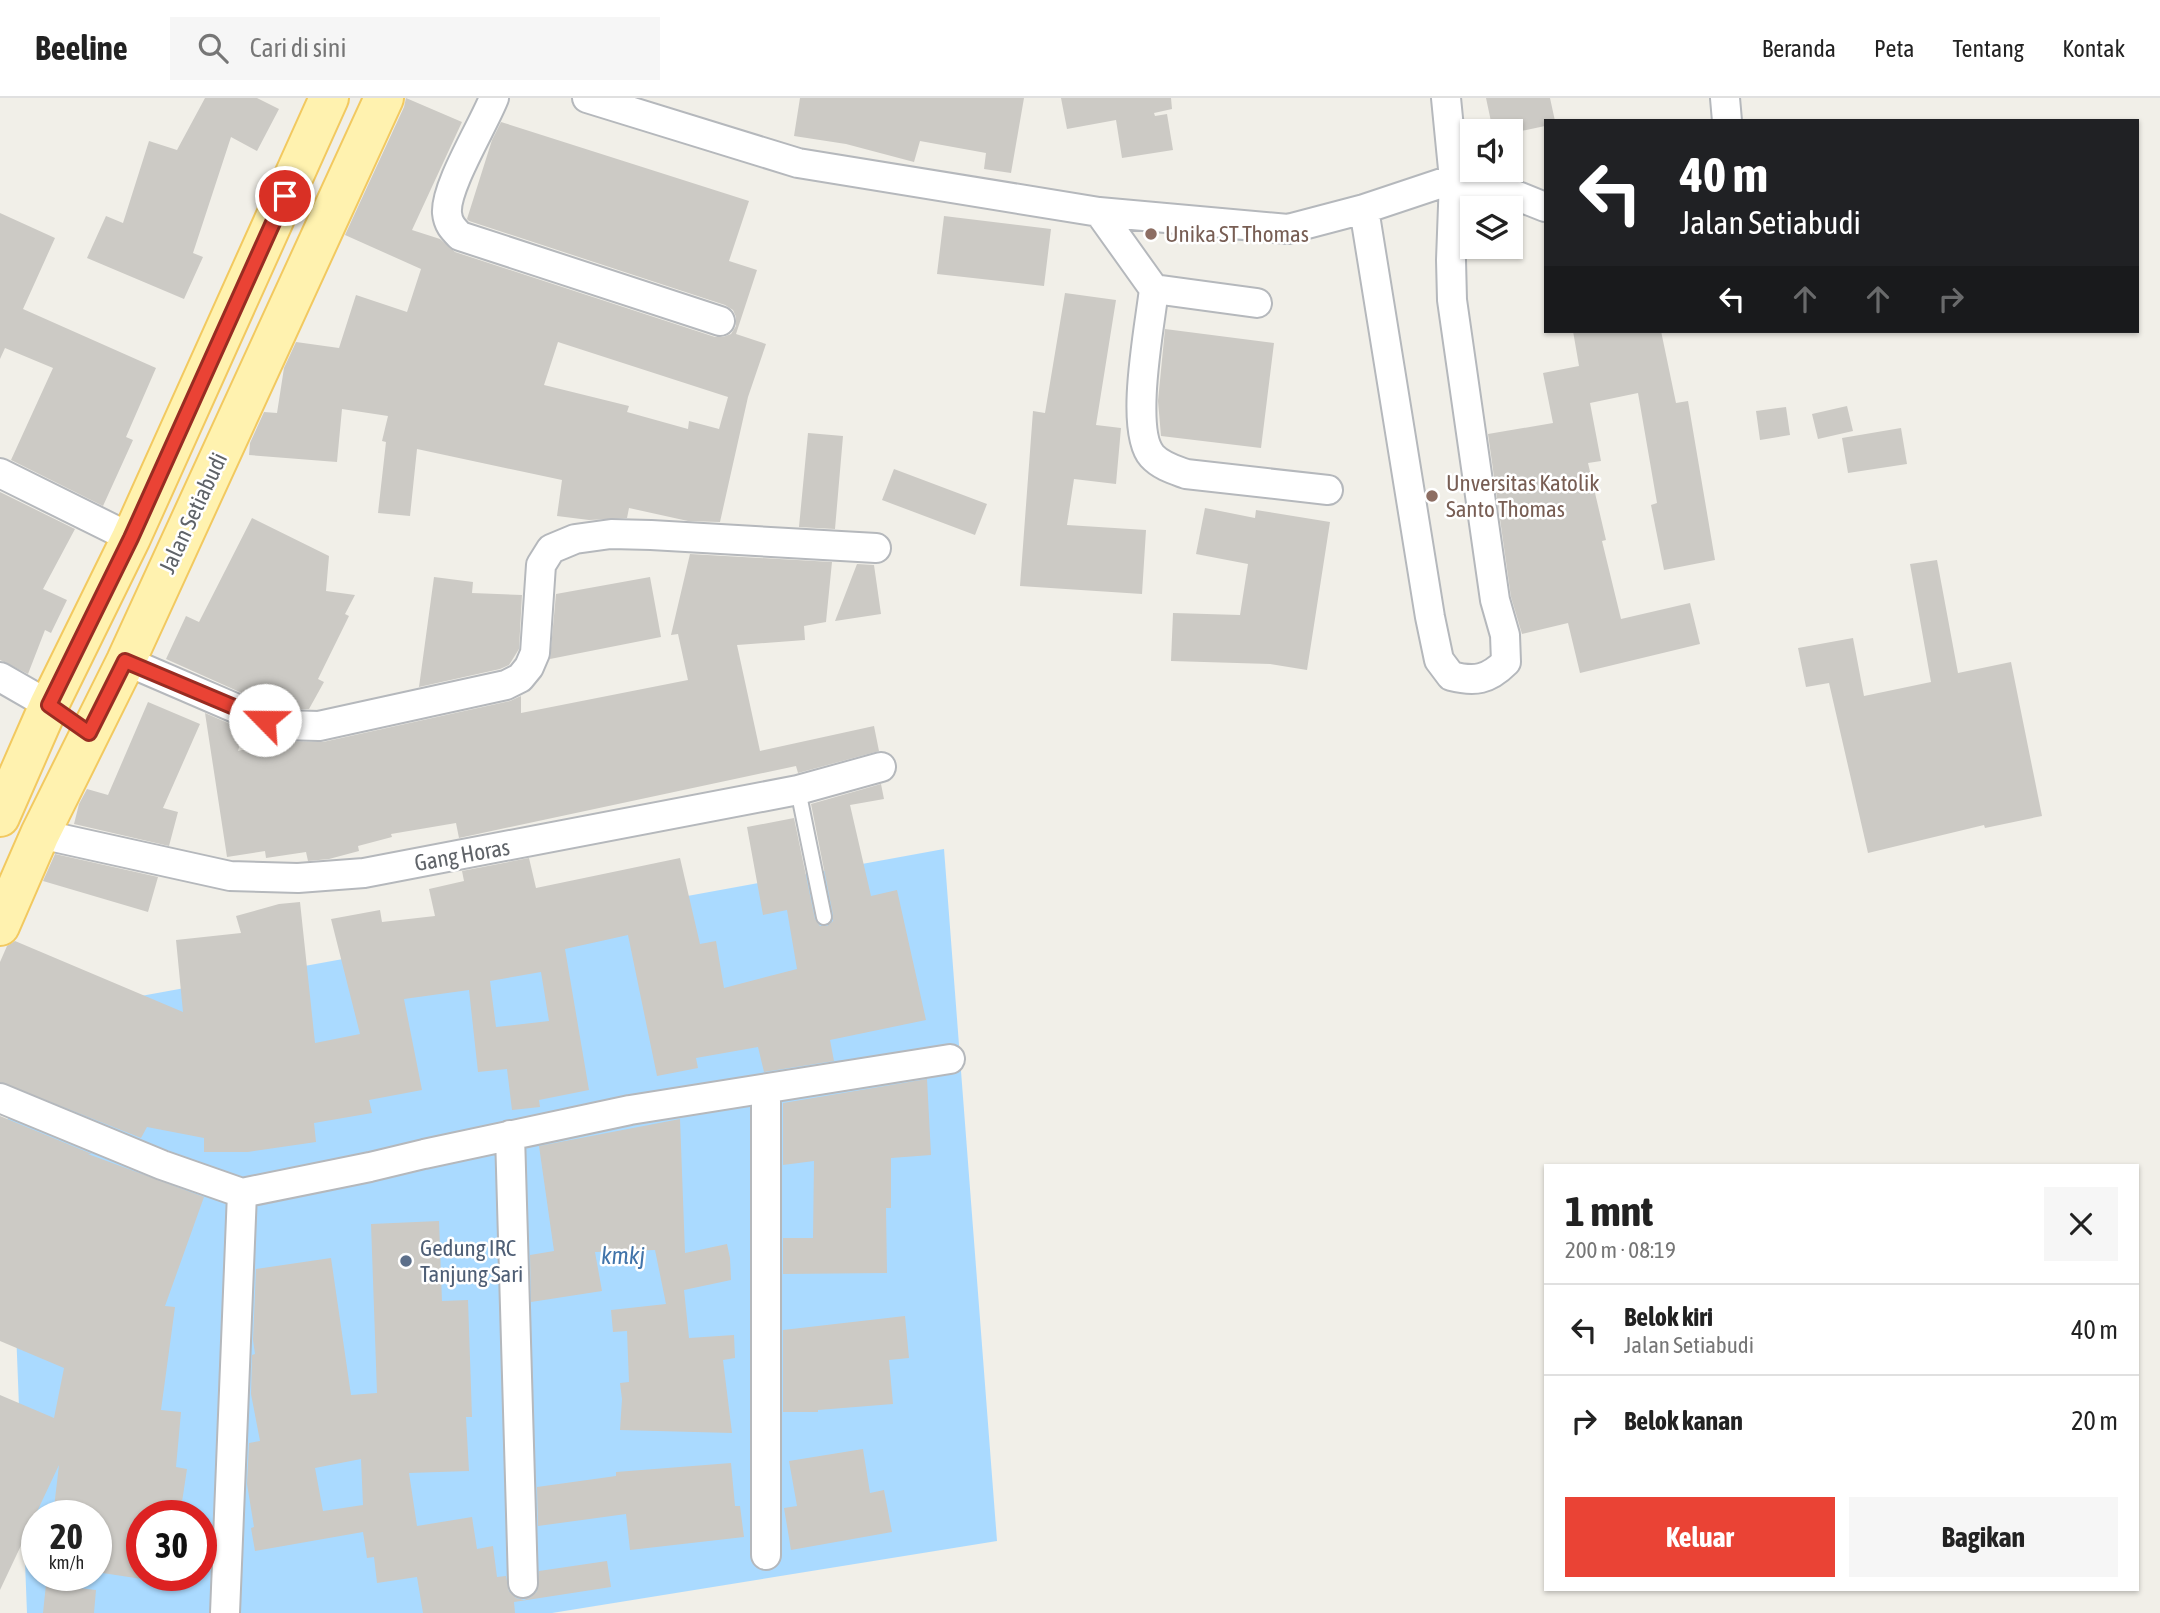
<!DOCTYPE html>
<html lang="id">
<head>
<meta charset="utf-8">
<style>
	body { margin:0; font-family:"Asap Condensed",sans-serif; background:#f6f6f6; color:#222; height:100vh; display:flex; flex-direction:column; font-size:26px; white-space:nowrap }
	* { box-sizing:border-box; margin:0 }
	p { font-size:23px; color:#767676 }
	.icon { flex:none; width:38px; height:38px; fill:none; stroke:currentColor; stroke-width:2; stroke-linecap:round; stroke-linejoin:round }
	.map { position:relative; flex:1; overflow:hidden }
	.details { position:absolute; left:1544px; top:1066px; width:595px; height:427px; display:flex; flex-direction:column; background:#fff; border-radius:0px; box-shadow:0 2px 5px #0004 }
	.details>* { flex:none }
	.guide { position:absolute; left:1544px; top:21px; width:595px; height:214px; border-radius:0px; box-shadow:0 2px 5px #0004; background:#202124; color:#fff; overflow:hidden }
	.controls { position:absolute; left:1460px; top:21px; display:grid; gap:14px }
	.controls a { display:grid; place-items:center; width:63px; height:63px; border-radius:0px; background:#fff; box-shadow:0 2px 5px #0004; font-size:35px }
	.speed { position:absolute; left:21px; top:1402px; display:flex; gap:14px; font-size:35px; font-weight:700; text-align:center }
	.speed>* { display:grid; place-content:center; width:91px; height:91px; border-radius:50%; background:#fff; box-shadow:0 2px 5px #0004; line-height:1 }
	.speed small { font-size:18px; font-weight:400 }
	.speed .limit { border:10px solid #d22; background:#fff; color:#111 }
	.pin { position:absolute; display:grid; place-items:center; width:60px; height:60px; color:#fff; margin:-30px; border:4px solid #fff; border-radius:50%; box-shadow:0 2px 7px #0007 }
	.me { position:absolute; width:77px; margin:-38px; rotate:293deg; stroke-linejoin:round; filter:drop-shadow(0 0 5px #0008) }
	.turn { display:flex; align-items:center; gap:24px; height:147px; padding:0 21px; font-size:32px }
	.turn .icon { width:91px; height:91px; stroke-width:2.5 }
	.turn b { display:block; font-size:49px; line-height:60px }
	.lanes { display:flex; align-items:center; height:66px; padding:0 21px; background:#0003; justify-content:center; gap:35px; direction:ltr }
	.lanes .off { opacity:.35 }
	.round { display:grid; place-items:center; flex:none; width:74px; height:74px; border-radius:0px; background:#f6f6f6 }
	.head { display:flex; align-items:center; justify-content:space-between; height:119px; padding:0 21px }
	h1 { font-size:42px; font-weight:700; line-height:52px }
	.cta { display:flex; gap:14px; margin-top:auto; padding:14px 21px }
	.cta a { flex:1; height:80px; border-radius:0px; background:#ea4335; color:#fff; font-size:28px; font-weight:700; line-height:80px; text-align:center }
	.cta a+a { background:#f6f6f6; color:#222 }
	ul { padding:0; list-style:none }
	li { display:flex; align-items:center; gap:21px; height:91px; padding:0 21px; border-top:2px solid #e0e0e0 }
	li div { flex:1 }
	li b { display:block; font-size:26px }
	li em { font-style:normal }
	header { display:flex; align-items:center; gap:42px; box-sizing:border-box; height:98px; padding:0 35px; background:#fff; border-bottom:2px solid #e0e0e0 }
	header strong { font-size:33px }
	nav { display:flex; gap:38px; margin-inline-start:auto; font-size:24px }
	.search { width:490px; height:63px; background:#f6f6f6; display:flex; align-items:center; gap:18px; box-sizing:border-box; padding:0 24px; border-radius:0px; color:#767676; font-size:26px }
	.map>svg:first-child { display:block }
	.water { fill:#aadaff; fill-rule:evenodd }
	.building { fill:#cccac5; fill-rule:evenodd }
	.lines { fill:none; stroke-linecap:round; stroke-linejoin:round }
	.lane-casing { stroke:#b5b8bc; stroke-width:18 }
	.street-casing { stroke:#b5b8bc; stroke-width:32 }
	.primary-casing { stroke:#f2c960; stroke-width:42 }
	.lane { stroke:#fff; stroke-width:14 }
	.street { stroke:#fff; stroke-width:28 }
	.primary { stroke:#fff2af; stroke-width:38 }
	.route-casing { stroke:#982c22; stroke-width:18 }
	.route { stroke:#ea4335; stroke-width:12 }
	.education-dot { fill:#8d6e63; stroke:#fff; stroke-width:2.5 }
	.service-dot { fill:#5c6f8a; stroke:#fff; stroke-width:2.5 }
	.labels { text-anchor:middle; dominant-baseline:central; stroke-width:5; stroke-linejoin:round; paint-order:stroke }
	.education-label { font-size:23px; fill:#785e54; stroke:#fff; text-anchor:start }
	.street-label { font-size:23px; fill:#5f6368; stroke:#fff }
	.service-label { font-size:23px; fill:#4e5e75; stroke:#fff; text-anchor:start }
	.water-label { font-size:24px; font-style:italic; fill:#4174aa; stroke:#fff }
</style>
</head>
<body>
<header>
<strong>Beeline</strong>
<div class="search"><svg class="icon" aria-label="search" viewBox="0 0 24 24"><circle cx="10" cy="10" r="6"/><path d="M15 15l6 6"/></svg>Cari di sini</div>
<nav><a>Beranda</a><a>Peta</a><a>Tentang</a><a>Kontak</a></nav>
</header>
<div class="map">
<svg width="2160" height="1515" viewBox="0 0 2160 1515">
	<rect width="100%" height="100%" fill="#f1efe8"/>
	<!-- water -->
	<path class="water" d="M 944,751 L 997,1443 L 552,1515 L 27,1515 L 4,923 ZM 37,1418 L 96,1418 L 96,1477 L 37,1477 ZM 142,1418 L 201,1418 L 201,1477 L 142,1477 Z"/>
	<!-- building -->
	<path class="building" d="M 205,0 L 257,0 L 279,11 L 257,53 L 231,39 L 193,155 L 203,159 L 184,201 L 87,160 L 106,118 L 123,125 L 149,43 L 177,52 Z
		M 406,0 L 462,24 L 412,132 L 440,141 L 455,154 L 715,239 L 723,239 L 731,236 L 736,228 L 736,219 L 733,212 L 725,207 L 469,123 L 467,121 L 492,42 L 501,24 L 749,103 L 729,163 L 757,172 L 736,236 L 766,246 L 748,299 L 720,424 L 688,423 L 629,410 L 627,420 L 589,422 L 557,418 L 562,382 L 417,351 L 410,418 L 378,415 L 386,344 L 382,343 L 388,318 L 342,311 L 337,364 L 249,357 L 250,345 L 264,314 L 277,315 L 284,270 L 296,244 L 339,250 L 356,197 L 407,214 L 421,171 L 345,137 L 404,9 ZM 558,244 L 728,299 L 719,331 L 689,323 L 688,331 L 627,314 L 629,308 L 544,287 Z
		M 800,0 L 1024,0 L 1011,75 L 984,71 L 986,55 L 920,43 L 914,64 L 846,46 L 794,38 Z
		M 1061,0 L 1171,0 L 1172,11 L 1154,15 L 1155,18 L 1167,16 L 1173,52 L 1122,60 L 1116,22 L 1067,31 Z
		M 1486,0 L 1550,0 L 1555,23 L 1545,23 L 1545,28 L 1521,33 L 1493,33 Z
		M 0,115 L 55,140 L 23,211 L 156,270 L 126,339 L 133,342 L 103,408 L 11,362 L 53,270 L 5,250 L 0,261 Z
		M 944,118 L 1051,131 L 1044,188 L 937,176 Z
		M 1065,195 L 1116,202 L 1096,327 L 1121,330 L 1116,386 L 1074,381 L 1067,427 L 1146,432 L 1142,496 L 1020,488 L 1033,313 L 1045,315 Z
		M 1165,231 L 1274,245 L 1261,350 L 1161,338 L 1158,303 Z
		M 1573,233 L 1661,233 L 1676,305 L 1688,303 L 1715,462 L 1664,472 L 1651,407 L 1657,405 L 1638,295 L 1590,305 L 1601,363 L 1588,365 L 1606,442 L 1602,443 L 1621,521 L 1690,505 L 1700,546 L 1580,575 L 1568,525 L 1522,536 L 1511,499 L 1488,336 L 1553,325 L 1543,275 L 1579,268 Z
		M 1847,308 L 1853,333 L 1818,341 L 1812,316 Z
		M 1786,309 L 1790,337 L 1760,342 L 1756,313 Z
		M 1901,330 L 1907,366 L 1848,375 L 1842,340 Z
		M 808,335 L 843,338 L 835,431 L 799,429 Z
		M 894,371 L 987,406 L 975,437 L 882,402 Z
		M 0,394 L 75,431 L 43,491 L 67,502 L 51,535 L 45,532 L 28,576 L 0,562 Z
		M 1205,410 L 1255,420 L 1256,412 L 1330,424 L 1307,572 L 1270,566 L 1171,563 L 1173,515 L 1240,517 L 1248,466 L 1196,456 Z
		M 252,420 L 329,458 L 326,493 L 355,497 L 345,516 L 349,518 L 318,581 L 324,584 L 309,611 L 291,611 L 255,591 L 253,600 L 166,561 L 186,518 L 199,524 Z
		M 690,456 L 832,464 L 826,524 L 804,528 L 805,542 L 737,547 L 760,653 L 874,628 L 879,653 L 798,675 L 796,668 L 459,740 L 456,725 L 391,736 L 392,739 L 358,748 L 359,753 L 329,761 L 308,763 L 306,754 L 266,760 L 265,753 L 227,759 L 205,615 L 244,632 L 238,653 L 277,643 L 323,644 L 510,603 L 521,598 L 521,615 L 688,582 L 678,536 L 671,537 Z
		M 1937,462 L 1958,575 L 2011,564 L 2042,718 L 1985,730 L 1984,727 L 1868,755 L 1829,585 L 1806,589 L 1798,550 L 1853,540 L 1864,598 L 1931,584 L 1910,466 Z
		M 857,466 L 874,467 L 881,516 L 835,523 Z
		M 434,479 L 473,484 L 472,495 L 522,497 L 519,551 L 509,567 L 500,571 L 419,589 Z
		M 650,479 L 661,539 L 550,561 L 556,496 Z
		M 148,604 L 200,626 L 163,710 L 178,714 L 169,748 L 74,726 L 79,706 L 87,691 L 108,697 Z
		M 881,686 L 884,701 L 850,707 L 871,798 L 897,792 L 926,922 L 830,942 L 834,963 L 764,974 L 758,949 L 696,960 L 698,970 L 657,978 L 628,837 L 565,851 L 589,992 L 539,1002 L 540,1009 L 512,1012 L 507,971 L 478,974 L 469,892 L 404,901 L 422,992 L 369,1002 L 372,1015 L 314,1025 L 316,1044 L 248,1054 L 204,1054 L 204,1040 L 147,1029 L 141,1040 L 0,984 L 0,864 L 7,848 L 15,843 L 183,914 L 176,842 L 241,835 L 236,818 L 279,806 L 300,804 L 315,945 L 360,936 L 331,821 L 380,812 L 382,824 L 435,818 L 429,791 L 464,783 L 462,773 L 529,760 L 536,790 L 680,760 L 700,846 L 716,843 L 724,890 L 797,871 L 787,812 L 763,817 L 747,729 L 794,720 L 815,821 L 820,828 L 827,828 L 833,823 L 833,817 L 811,706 ZM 541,874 L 549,923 L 496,929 L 490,883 Z
		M 55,756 L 158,779 L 148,814 L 43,783 Z
		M 927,981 L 931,1057 L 891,1060 L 891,1110 L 886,1110 L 887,1175 L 783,1176 L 783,1140 L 813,1140 L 814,1063 L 783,1067 L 783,1005 Z
		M 0,1018 L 92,1056 L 88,1056 L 204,1099 L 165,1208 L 175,1209 L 161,1312 L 181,1314 L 176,1369 L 187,1371 L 182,1404 L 163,1402 L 161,1418 L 142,1418 L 142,1481 L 96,1474 L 96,1418 L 53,1418 L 59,1367 L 0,1492 L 0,1297 L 54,1320 L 64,1270 L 0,1243 Z
		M 680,1021 L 685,1155 L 727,1146 L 730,1160 L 731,1182 L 684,1192 L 689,1240 L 734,1237 L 735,1260 L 723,1262 L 732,1335 L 620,1332 L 622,1301 L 620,1285 L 629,1284 L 627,1233 L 613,1234 L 611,1212 L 666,1206 L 655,1152 L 595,1154 L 602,1193 L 531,1204 L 530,1157 L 554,1153 L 539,1048 Z
		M 439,1123 L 442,1203 L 468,1202 L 472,1319 L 466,1319 L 469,1373 L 409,1375 L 417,1428 L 472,1419 L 477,1451 L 493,1448 L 497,1479 L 506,1478 L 509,1493 L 516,1500 L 524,1502 L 531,1499 L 537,1493 L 539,1473 L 607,1463 L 611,1489 L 514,1504 L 515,1515 L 423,1515 L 417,1479 L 377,1485 L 374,1459 L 367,1460 L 363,1434 L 255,1453 L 251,1430 L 254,1429 L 247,1386 L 249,1345 L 260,1343 L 251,1296 L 252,1257 L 255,1256 L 253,1242 L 256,1171 L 331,1160 L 351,1297 L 377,1295 L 371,1126 ZM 361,1361 L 363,1407 L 323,1413 L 315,1370 Z
		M 905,1218 L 909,1260 L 889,1262 L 893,1306 L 818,1312 L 818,1314 L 783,1314 L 783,1232 Z
		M 863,1351 L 870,1395 L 884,1392 L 892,1434 L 791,1452 L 784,1410 L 797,1408 L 789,1363 Z
		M 731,1365 L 735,1408 L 740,1408 L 744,1439 L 630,1452 L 626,1416 L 538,1428 L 537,1389 L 616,1378 L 616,1374 Z
		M 46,1486 L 96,1492 L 94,1515 L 43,1515 Z"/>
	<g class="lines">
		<defs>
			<path id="lane" d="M 798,692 L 824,819"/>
			<path id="street" d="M 494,0 C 483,28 445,89 447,115 C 448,126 453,131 460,138 L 720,223
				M 587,0 L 798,65 L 1099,114 L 1288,131 L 1364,111 L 1454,81 L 1446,0
				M 1725,0 L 1727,23
				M 1364,111 L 1430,519 L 1439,562 L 1451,578 C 1475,584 1488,582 1506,564 L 1505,537 L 1495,502 L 1452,202 L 1451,162 L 1454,81 L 1515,97 L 1545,109
				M 1099,114 L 1154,191 C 1150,227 1129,332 1152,358 C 1161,368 1175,372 1186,376 L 1328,392
				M 1154,191 L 1257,205
				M 0,375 L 131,440
				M 126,563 L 265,623 L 282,627 L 319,628 L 506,587 L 520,580 L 529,569 L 535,555 L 541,467 L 551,451 L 575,441 L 611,436 L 651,437 L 876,450
				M 0,579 L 49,607
				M 40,736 L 230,778 L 298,780 L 364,775 L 798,692 L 881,669
				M 766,991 L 766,1457
				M 0,1000 L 162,1067 L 242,1095 L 370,1069 L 424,1056 L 630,1012 L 950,961
				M 510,1037 L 523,1485
				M 225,1515 L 242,1095"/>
			<path id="primary" d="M 0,719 L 49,607 L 131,440 L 329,0
				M 0,828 L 40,736 L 126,563 L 384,0"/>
		</defs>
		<!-- lane casing -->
		<use href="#lane" class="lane-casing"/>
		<!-- street casing -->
		<use href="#street" class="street-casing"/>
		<!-- primary casing -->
		<use href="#primary" class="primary-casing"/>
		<!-- lane -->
		<use href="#lane" class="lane"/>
		<!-- street -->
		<use href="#street" class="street"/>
		<!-- primary -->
		<use href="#primary" class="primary"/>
	</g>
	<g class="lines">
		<defs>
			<path id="route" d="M 265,622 L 125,563 L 89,635 L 49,607 L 131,440 L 285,98"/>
		</defs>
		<!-- route casing -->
		<use href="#route" class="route-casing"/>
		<!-- route -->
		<use href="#route" class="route"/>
	</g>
	<!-- markers -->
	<g class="education-dot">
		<circle cx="1151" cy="136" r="7"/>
		<circle cx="1432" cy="398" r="7"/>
	</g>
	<circle class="service-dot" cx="406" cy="1163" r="7"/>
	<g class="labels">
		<!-- education labels -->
		<g class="education-label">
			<text x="1165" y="136">Unika ST Thomas</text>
			<text x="1446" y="385">Unversitas Katolik<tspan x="1446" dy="26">Santo Thomas</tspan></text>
		</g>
		<!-- street labels -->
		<g class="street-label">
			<text transform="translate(193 415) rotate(-65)">Jalan Setiabudi</text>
			<text transform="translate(462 757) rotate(-10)">Gang Horas</text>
		</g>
		<!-- service labels -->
		<g class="service-label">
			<text x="420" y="1150">Gedung IRC<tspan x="420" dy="26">Tanjung Sari</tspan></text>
		</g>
		<!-- water labels -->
		<g class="water-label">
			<text x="623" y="1157">kmkj</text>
		</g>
	</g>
</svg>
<div class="controls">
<a><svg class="icon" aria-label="sound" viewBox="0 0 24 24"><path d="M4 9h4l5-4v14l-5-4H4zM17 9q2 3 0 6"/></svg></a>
<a><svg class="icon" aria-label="layers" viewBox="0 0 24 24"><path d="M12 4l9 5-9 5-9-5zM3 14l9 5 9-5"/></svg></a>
</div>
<div class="speed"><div>20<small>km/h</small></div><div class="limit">30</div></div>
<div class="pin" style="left:285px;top:98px;background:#d93025"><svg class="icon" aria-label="arrive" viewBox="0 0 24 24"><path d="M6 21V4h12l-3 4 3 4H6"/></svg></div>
<svg class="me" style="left:265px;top:622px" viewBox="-20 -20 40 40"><circle r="19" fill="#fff"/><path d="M0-13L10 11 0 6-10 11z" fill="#ea4335"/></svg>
<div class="guide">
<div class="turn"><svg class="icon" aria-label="left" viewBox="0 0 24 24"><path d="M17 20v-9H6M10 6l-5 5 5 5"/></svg><div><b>40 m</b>Jalan Setiabudi</div></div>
<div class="lanes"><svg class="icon" aria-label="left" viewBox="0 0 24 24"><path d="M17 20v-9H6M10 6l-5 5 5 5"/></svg><svg class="icon off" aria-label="ahead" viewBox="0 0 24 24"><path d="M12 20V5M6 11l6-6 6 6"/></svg><svg class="icon off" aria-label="ahead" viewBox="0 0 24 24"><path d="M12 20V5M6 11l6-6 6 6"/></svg><svg class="icon off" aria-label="right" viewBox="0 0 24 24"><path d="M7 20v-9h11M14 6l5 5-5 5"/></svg></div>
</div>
<section class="details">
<div class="head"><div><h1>1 mnt</h1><p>200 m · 08:19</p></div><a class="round"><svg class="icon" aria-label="close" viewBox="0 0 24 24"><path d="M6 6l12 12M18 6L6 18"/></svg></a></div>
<ul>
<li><svg class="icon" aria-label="left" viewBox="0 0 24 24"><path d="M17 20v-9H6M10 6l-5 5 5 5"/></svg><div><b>Belok kiri</b><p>Jalan Setiabudi</p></div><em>40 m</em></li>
<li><svg class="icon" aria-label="right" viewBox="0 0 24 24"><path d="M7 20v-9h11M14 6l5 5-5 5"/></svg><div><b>Belok kanan</b></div><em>20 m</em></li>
</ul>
<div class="cta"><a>Keluar</a><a>Bagikan</a></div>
</section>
</div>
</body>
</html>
